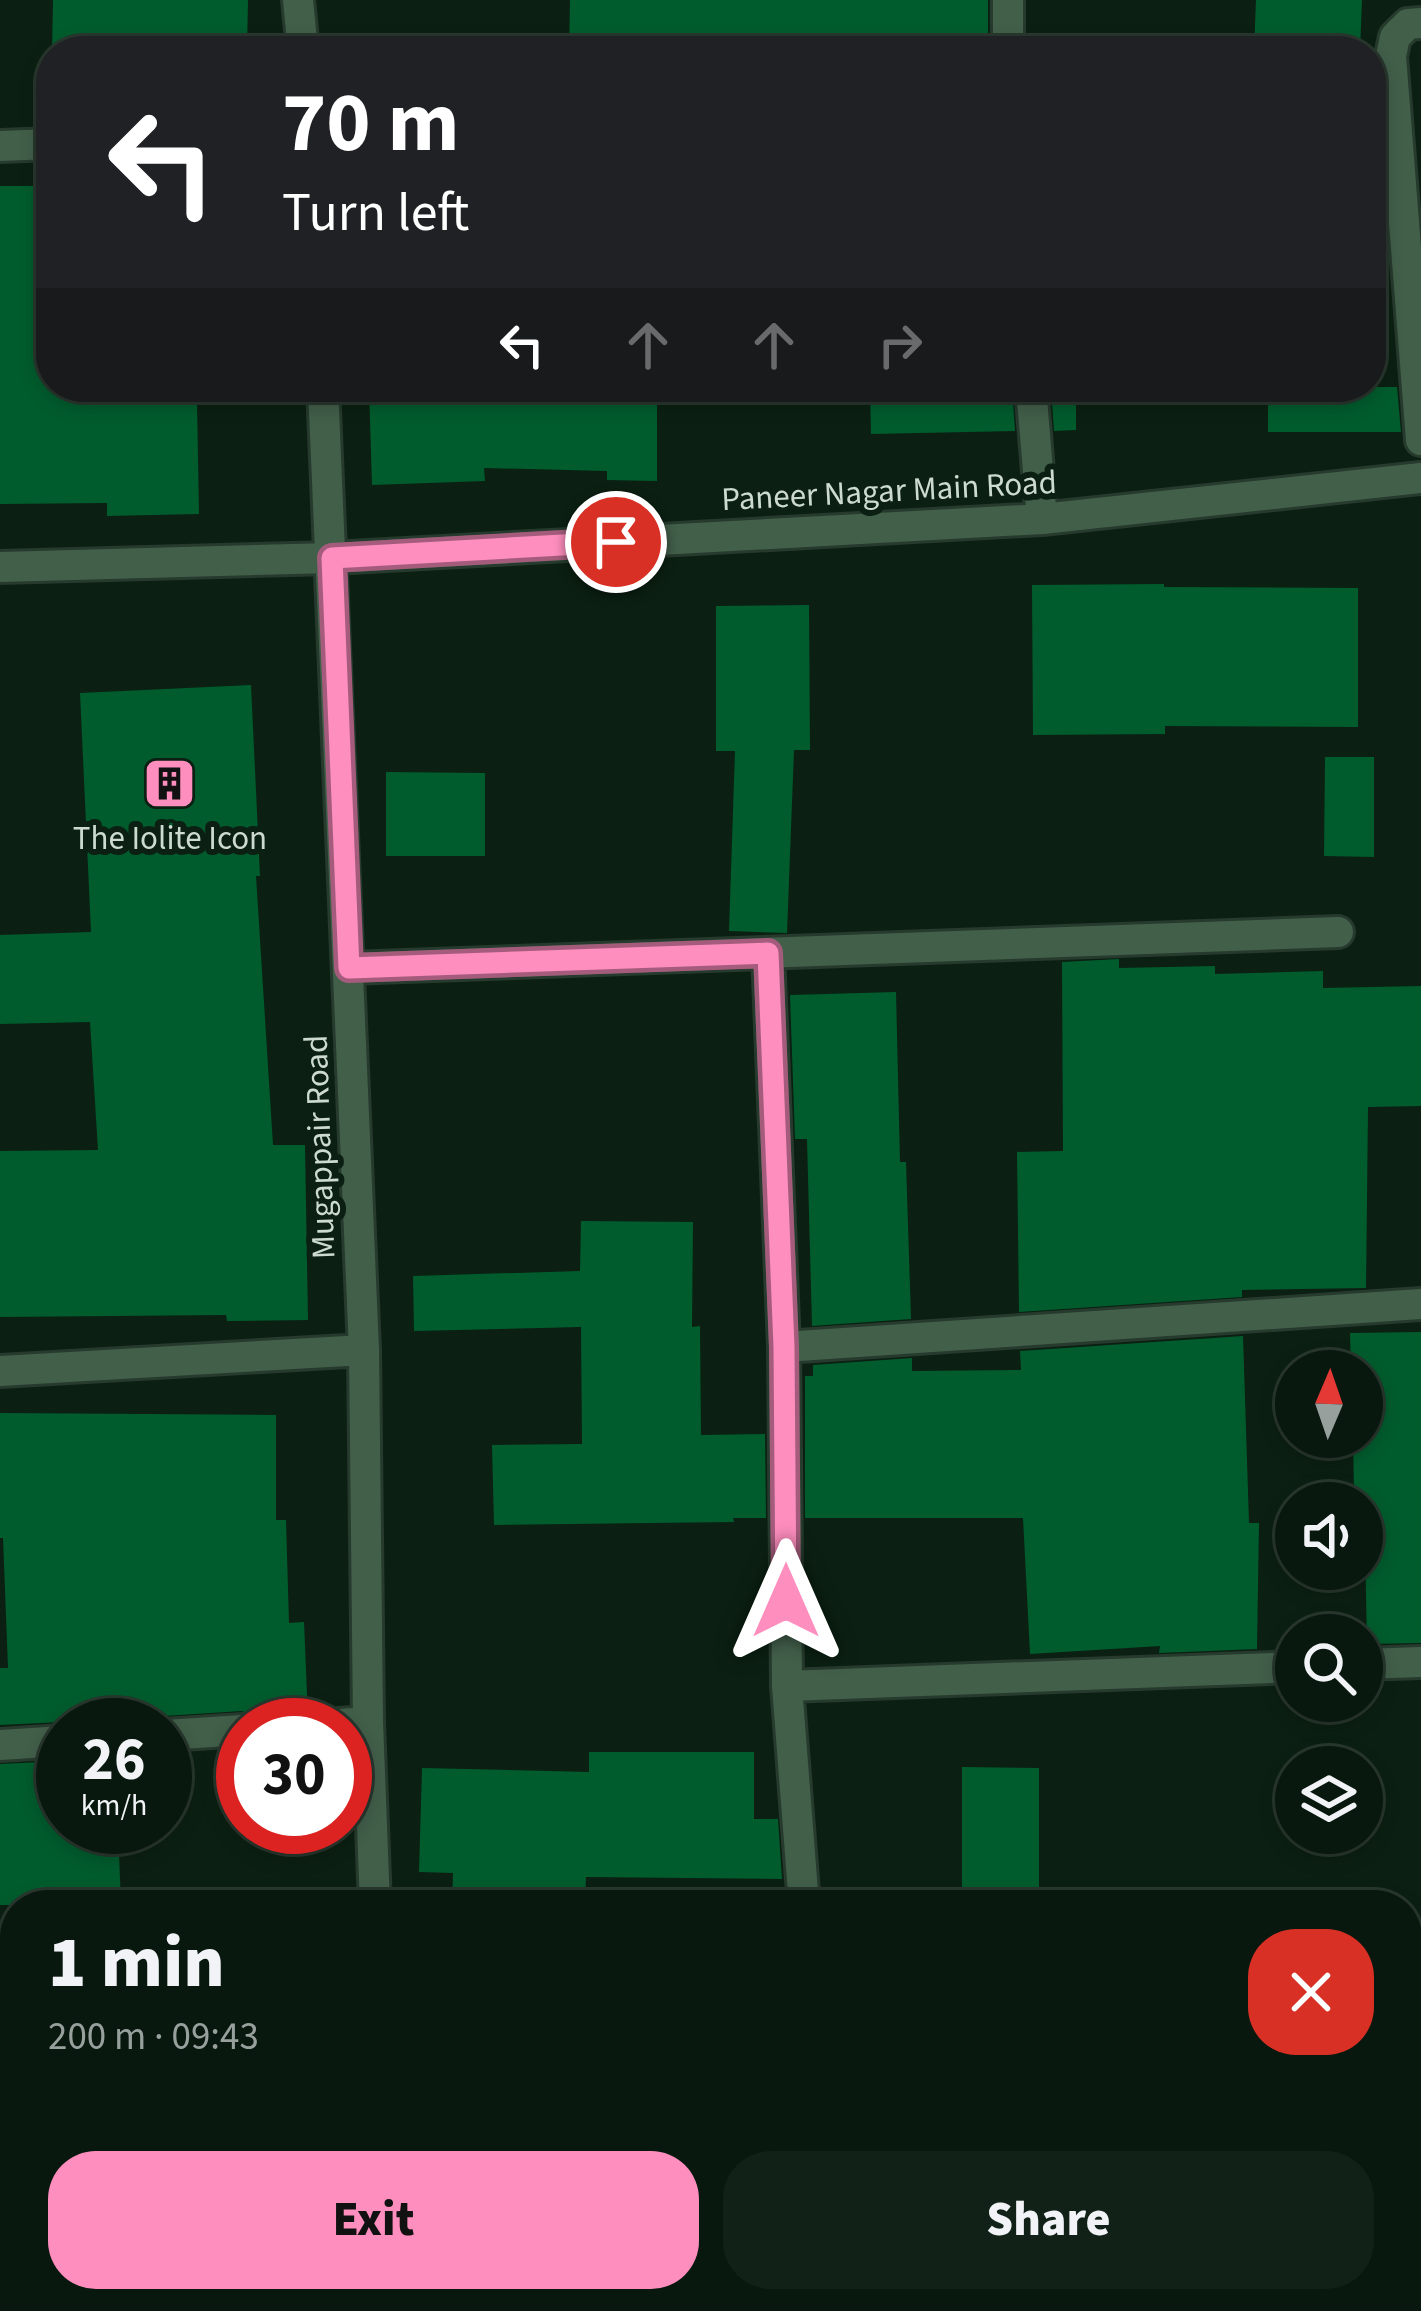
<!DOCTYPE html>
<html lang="en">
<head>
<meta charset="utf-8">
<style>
	body { margin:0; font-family:"Source Sans 3",sans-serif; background:#112117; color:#f1f3f6; height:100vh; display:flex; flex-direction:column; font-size:45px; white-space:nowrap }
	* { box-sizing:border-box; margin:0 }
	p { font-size:39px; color:#98a09e }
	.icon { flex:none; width:66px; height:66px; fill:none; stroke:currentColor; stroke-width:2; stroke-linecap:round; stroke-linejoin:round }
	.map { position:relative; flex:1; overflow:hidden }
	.drawer { position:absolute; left:0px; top:1890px; width:1422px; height:423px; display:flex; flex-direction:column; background:#08180e; border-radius:48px 48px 0 0; box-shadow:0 6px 18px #0003,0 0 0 3px #29372e }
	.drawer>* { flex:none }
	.hud { position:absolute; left:36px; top:36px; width:1350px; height:366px; border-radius:48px; box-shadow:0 6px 18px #0003,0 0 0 3px #29372e; background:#202124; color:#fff; overflow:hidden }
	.needle { width:78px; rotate:2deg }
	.controls { position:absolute; left:1275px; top:1350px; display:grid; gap:24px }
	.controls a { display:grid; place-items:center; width:108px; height:108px; border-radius:50%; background:#08180e; box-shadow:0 6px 18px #0003,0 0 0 3px #29372e; font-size:60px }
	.speed { position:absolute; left:36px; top:1698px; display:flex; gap:24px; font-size:60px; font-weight:700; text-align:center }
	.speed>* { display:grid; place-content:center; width:156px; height:156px; border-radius:50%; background:#08180e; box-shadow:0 6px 18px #0003,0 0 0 3px #29372e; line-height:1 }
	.speed small { font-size:30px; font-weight:400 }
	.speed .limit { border:18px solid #d22; background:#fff; color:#111 }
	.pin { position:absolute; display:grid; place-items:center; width:102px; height:102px; color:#fff; margin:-51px; border:6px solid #fff; border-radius:50%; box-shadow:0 3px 12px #0007 }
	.me { position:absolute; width:132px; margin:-66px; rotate:0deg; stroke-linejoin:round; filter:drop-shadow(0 0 9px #0008) }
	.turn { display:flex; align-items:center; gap:42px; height:252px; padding:0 48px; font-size:54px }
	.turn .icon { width:156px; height:156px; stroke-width:2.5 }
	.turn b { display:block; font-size:84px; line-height:102px }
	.lanes { display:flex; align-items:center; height:114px; padding:0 48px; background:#0003; justify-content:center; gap:60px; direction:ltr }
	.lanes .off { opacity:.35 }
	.round { display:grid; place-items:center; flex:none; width:126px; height:126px; border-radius:48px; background:#112117 }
	.summary { display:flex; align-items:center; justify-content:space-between; height:204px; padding:0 48px }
	h1 { font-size:72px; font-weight:800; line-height:90px }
	.action { display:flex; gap:24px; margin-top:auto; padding:24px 48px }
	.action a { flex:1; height:138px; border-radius:48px; background:#fe8ebe; color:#111; font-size:48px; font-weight:800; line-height:138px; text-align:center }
	.action a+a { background:#112117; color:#f1f3f6 }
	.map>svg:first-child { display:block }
	.building { fill:#005c2d }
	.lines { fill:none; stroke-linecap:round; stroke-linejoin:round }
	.minor-casing { stroke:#263a2d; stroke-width:36 }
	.tertiary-casing { stroke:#263a2d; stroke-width:36 }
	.minor { stroke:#425f4a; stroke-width:30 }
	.tertiary { stroke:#425f4a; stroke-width:30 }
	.route-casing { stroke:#a55c7c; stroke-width:30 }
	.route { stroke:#fe8ebe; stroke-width:21 }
	.labels { text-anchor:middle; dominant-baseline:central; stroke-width:12; stroke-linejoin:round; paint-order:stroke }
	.street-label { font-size:33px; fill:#cddad0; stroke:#0b2012 }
	.poi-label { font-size:33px; fill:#cddad0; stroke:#0b2012 }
</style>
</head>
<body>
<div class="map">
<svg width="1421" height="2311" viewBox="0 0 1421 2311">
	<rect width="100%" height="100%" fill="#0b2012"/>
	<!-- building -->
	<path class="building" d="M 53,0 L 248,0 L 247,51 L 52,51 Z
		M 570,0 L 988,0 L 988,46 L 766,44 L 766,51 L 569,51 Z
		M 1256,0 L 1362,0 L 1360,51 L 1254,51 Z
		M 0,186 L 51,186 L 51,387 L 91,387 L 91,404 L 197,402 L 199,514 L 107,516 L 107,503 L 0,504 Z
		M 369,387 L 657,387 L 657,481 L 607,480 L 607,471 L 484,468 L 485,481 L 372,485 Z
		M 870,387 L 1012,387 L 1015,431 L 871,434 Z
		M 1051,387 L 1076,387 L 1076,430 L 1054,431 Z
		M 1268,387 L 1397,387 L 1401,432 L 1268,432 Z
		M 1164,584 L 1164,587 L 1358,588 L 1358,727 L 1165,726 L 1165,734 L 1033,735 L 1032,585 Z
		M 809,605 L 810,750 L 794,750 L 787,933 L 729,931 L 735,751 L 716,751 L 716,606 Z
		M 251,685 L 260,876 L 256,876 L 273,1145 L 305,1145 L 308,1320 L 227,1321 L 226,1315 L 0,1317 L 0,1151 L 98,1150 L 90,1022 L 0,1024 L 0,935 L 91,932 L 80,693 Z
		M 1325,757 L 1374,757 L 1374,857 L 1324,856 Z
		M 386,772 L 485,773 L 485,856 L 386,856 Z
		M 1119,959 L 1119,968 L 1215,966 L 1215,974 L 1323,971 L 1323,988 L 1421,986 L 1421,1106 L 1368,1107 L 1366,1288 L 1242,1290 L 1242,1297 L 1019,1312 L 1017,1152 L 1063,1151 L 1062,962 Z
		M 896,992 L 900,1162 L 906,1162 L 911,1319 L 812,1326 L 807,1139 L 795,1139 L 790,995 Z
		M 581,1221 L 693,1222 L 692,1327 L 700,1326 L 701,1435 L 765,1434 L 766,1518 L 733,1518 L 734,1522 L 494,1525 L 492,1445 L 582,1444 L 581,1327 L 414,1331 L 413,1276 L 580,1271 Z
		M 1421,1332 L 1421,1643 L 1367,1644 L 1364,1492 L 1354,1492 L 1353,1437 L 1362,1437 L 1362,1371 L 1351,1371 L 1350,1333 Z
		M 1243,1336 L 1249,1523 L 1259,1523 L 1257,1649 L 1159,1653 L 1160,1646 L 1030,1654 L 1023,1518 L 805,1518 L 805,1376 L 813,1376 L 813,1365 L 912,1358 L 912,1371 L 1021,1370 L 1020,1351 Z
		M 0,1413 L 276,1415 L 276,1520 L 286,1520 L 289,1623 L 304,1622 L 308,1718 L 260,1720 L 242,1711 L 164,1716 L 150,1724 L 74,1725 L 62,1722 L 0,1725 L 0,1668 L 8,1668 L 3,1538 L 0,1538 Z
		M 589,1752 L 754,1752 L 754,1819 L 778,1819 L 782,1879 L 586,1877 L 585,1905 L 452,1905 L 453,1873 L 419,1872 L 422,1768 L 589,1772 Z
		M 63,1761 L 63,1827 L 118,1827 L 121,1905 L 0,1905 L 0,1764 Z
		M 962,1767 L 1039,1768 L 1039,1900 L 962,1900 Z"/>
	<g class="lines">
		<defs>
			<path id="minor" d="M 298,0 L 303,51
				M 1008,0 L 1008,51
				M 1421,23 L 1408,24 L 1395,37 L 1391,56 L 1421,440
				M 0,146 L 51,144
				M 323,387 L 364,1350 L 368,1722 L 375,1905
				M 1031,387 L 1042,519
				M 768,953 L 784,1347 L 787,1686 L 804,1905
				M 349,968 L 1338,932
				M 784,1347 L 1421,1304
				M 0,1371 L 364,1350
				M 1362,1664 L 1421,1662
				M 787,1686 L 1296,1667
				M 326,1725 L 368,1722
				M 165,1735 L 243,1730
				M 0,1745 L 63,1741
				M 1407,2078 L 1421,2077
				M 0,2149 L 15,2149
				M 402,2298 L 404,2311
				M 831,2298 L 831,2311"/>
			<path id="tertiary" d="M 0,567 L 332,558 L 1042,519 L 1421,478"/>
		</defs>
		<!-- minor casing -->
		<use href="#minor" class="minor-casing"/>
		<!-- tertiary casing -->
		<use href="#tertiary" class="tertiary-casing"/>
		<!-- minor -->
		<use href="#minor" class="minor"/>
		<!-- tertiary -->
		<use href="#tertiary" class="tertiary"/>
	</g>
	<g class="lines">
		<defs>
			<path id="route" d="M 616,542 L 332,558 L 349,968 L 768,953 L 784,1347 L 786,1601"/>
		</defs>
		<!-- route casing -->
		<use href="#route" class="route-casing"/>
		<!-- route -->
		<use href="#route" class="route"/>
	</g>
	<!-- icons -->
	<defs>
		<symbol id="building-square" viewBox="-11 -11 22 22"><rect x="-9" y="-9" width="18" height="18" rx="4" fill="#fe8ebe" stroke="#0b2012"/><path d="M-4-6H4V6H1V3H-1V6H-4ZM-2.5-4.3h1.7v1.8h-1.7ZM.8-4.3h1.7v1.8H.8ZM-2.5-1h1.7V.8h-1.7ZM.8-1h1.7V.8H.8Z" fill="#111"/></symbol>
	</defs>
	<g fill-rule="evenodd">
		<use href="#building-square" x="140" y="754" width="59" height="59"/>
	</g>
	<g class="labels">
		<!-- street labels -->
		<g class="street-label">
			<text transform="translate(889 491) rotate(-3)">Paneer Nagar Main Road</text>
			<text transform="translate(320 1147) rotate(-92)">Mugappair Road</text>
		</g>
		<!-- poi labels -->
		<g class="poi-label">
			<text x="170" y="838">The Iolite Icon</text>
		</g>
	</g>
</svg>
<div class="controls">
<a><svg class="needle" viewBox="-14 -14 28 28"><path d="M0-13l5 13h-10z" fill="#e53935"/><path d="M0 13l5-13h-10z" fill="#98a09e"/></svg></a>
<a><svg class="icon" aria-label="sound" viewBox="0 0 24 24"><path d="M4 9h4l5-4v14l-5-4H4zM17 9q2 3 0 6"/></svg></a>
<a><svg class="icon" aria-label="search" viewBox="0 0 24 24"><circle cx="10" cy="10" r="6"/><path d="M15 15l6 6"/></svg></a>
<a><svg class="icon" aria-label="layers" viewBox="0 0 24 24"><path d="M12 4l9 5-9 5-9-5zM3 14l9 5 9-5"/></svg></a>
</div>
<div class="speed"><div>26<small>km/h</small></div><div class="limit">30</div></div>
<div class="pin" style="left:616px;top:542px;background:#d93025"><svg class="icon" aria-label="arrive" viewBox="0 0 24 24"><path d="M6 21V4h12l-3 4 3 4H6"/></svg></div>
<svg class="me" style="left:786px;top:1601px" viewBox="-20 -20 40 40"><path d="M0-17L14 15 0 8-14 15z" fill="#fe8ebe" stroke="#fff" stroke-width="4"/></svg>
<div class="hud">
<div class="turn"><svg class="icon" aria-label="left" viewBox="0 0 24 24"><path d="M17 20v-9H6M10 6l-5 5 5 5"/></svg><div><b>70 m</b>Turn left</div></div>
<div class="lanes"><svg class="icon" aria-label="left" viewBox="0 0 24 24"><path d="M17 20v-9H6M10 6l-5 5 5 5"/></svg><svg class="icon off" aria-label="ahead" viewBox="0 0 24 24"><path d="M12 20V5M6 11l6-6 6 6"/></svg><svg class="icon off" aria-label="ahead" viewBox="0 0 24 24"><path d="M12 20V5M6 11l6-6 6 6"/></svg><svg class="icon off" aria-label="right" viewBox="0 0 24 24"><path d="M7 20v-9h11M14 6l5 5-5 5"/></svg></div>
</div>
<section class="drawer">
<div class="summary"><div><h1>1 min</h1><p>200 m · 09:43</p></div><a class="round" style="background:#d93025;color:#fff"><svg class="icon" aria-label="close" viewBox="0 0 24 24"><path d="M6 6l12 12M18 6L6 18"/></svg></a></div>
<div class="action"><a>Exit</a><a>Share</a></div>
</section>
</div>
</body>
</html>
